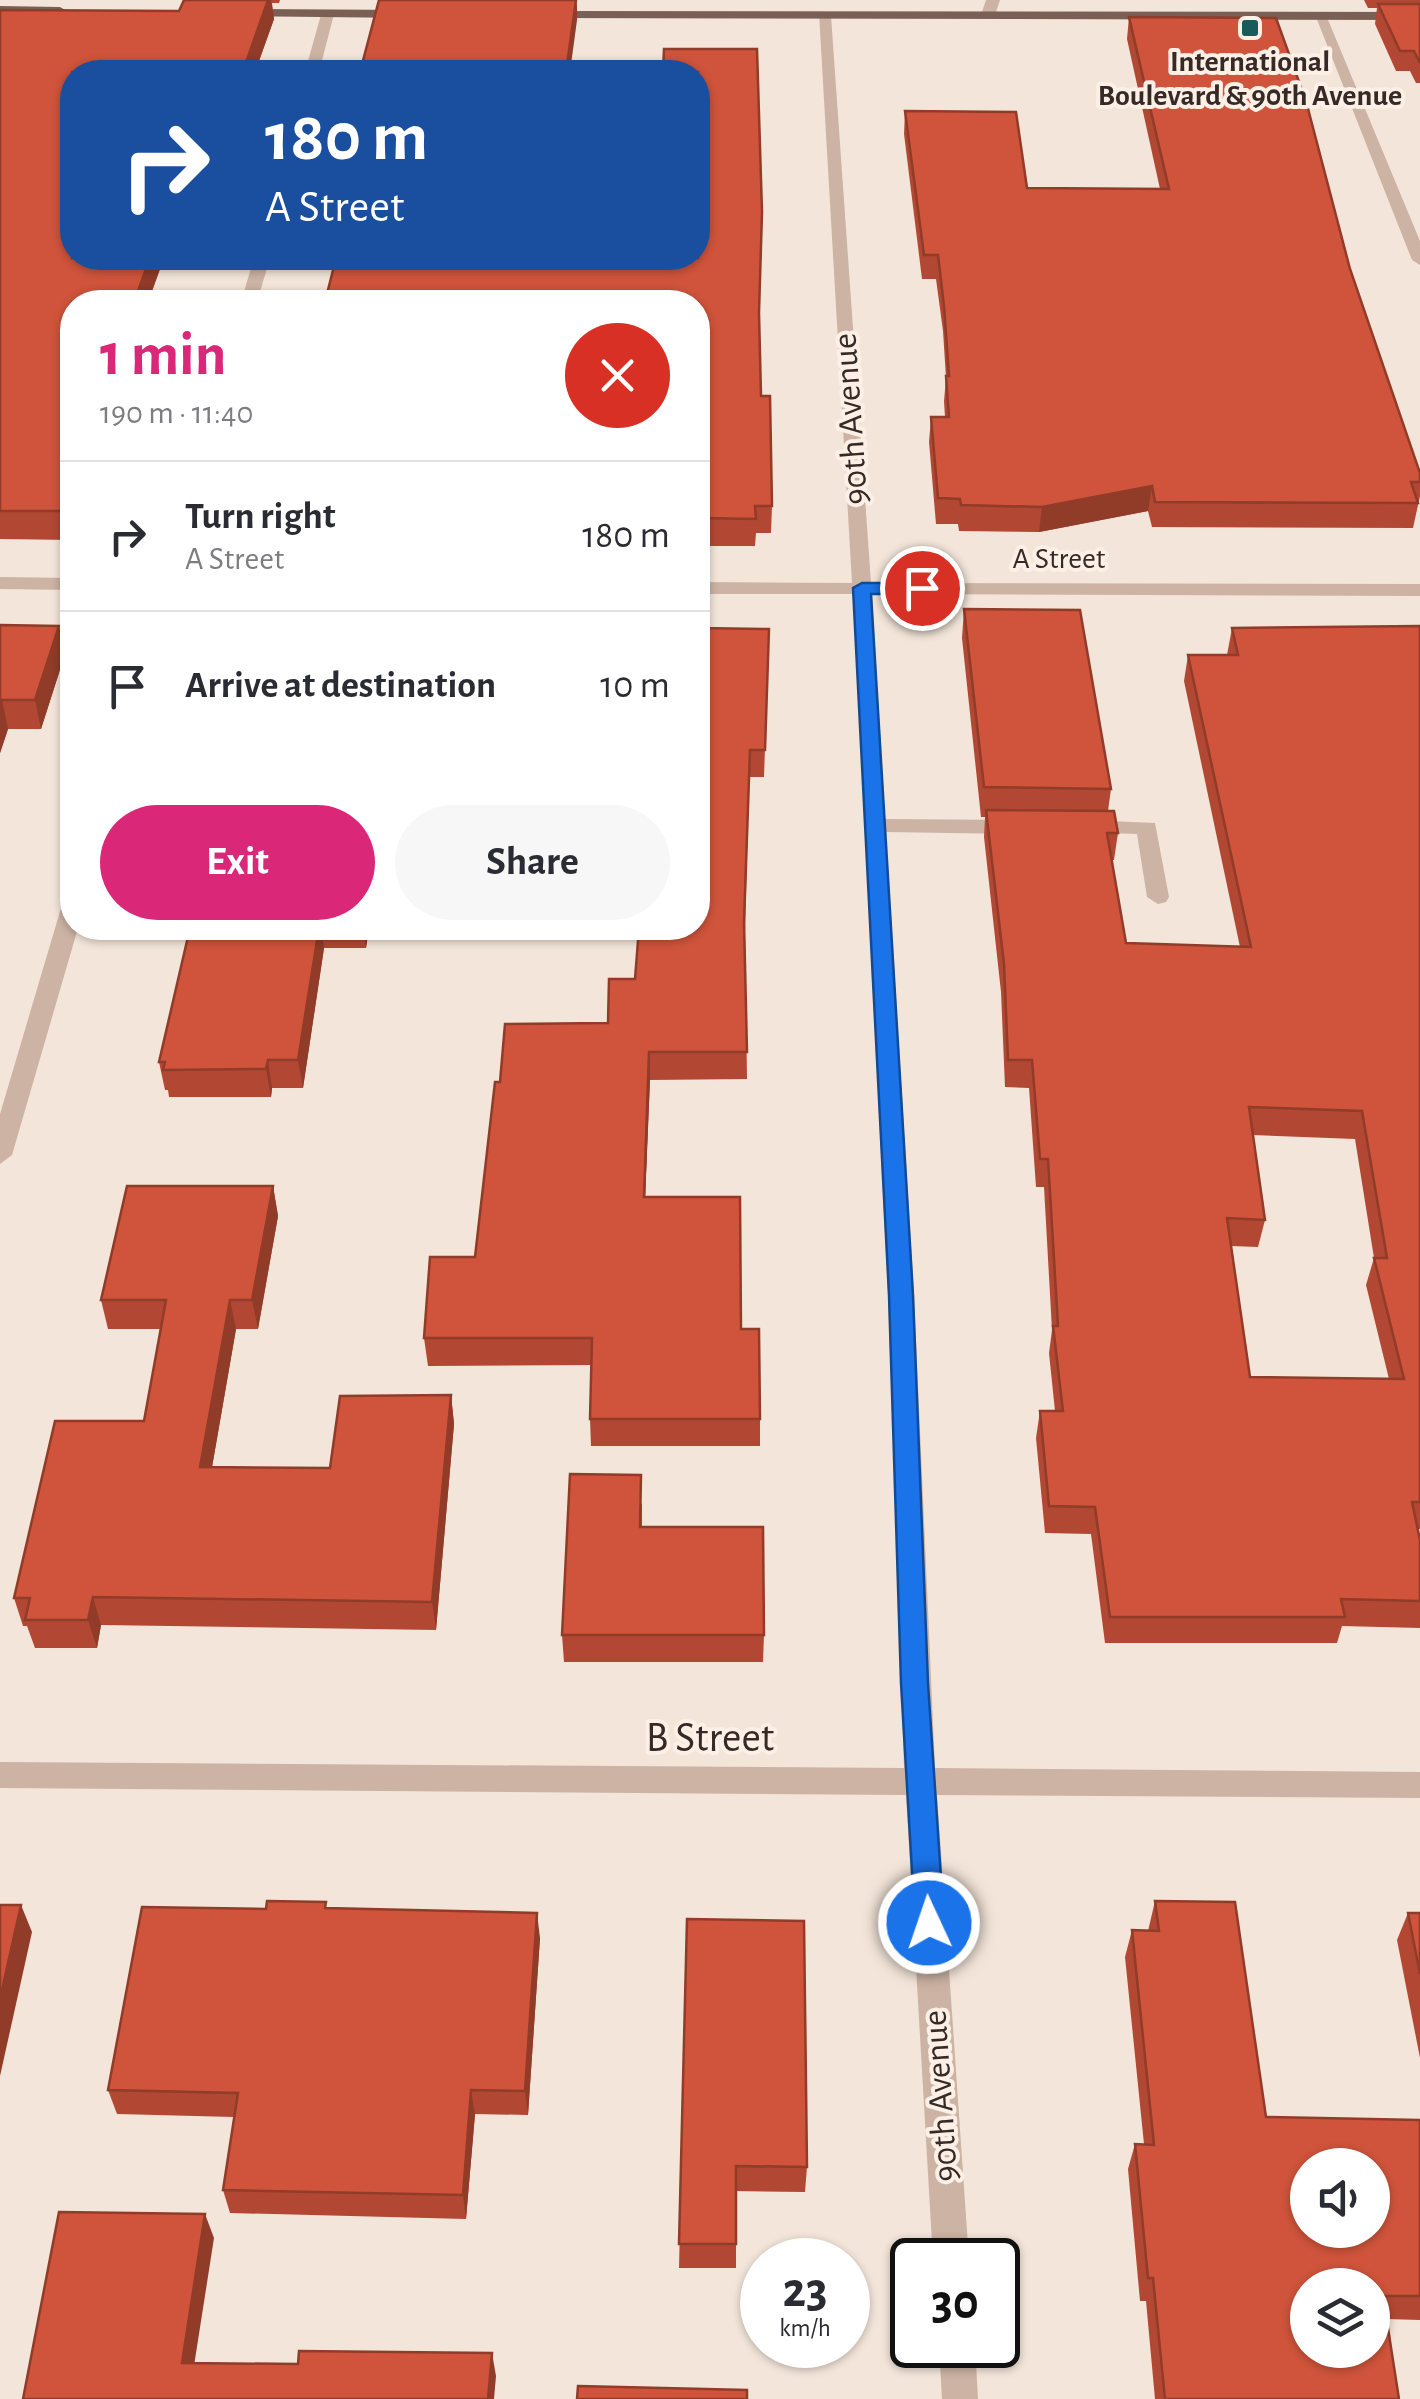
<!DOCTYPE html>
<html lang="en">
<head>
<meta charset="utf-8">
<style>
	body { margin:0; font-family:"Alegreya Sans",sans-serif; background:#f7f7f7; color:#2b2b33; height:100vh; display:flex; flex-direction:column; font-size:38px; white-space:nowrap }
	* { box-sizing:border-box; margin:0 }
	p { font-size:32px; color:#7c7c81 }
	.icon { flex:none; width:55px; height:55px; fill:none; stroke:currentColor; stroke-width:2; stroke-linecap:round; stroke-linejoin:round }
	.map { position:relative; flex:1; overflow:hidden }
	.panel { position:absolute; left:60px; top:290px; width:650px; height:650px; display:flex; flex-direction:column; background:#fff; border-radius:40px; box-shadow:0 2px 8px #0004 }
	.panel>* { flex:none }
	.banner { position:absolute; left:60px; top:60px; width:650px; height:210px; border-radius:40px; box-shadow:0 2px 8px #0004; background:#1a4fa0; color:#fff; overflow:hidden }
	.controls { position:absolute; left:1290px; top:2148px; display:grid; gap:20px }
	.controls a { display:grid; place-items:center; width:100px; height:100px; border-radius:50%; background:#fff; box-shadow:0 2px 8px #0004; font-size:50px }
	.speed { position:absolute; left:740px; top:2238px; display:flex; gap:20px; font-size:50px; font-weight:700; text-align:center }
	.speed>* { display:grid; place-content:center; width:130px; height:130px; border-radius:50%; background:#fff; box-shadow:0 2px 8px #0004; line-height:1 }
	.speed small { font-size:25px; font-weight:400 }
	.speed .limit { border:5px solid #111; border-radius:15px; background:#fff; color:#111 }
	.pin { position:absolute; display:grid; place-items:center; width:85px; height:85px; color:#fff; margin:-42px; border:5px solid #fff; border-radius:50%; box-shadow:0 2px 10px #0007 }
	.me { position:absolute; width:110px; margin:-55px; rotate:357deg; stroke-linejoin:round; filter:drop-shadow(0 0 8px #0008) }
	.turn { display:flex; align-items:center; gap:35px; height:210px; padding:0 40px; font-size:45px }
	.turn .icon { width:130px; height:130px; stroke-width:2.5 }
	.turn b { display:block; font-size:70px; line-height:85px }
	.round { display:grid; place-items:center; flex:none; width:105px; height:105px; border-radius:52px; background:#f7f7f7 }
	.headline { display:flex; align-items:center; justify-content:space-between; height:170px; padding:0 40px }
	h1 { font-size:60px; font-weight:700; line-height:75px; color:#db2777 }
	.cta { display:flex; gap:20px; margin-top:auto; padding:20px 40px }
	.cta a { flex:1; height:115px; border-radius:60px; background:#db2777; color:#fff; font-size:40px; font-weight:700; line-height:115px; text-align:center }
	.cta a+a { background:#f7f7f7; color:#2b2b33 }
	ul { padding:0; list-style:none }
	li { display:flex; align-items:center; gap:30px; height:150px; padding:0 40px; border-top:2px solid #e1e1e2 }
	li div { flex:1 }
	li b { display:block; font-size:38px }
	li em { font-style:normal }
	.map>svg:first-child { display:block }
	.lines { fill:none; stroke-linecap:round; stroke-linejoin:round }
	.minor { fill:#ccb3a4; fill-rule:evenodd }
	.major { fill:#7a5f56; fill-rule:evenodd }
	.wall { fill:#b24833; fill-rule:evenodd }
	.shaded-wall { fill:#913b29 }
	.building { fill:#cf543b; stroke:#913b29; stroke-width:2.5; fill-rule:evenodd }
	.route { fill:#1a73e8; stroke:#114b97; stroke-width:2.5 }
	.poi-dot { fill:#195b5b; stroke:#fbefe6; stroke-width:4 }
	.labels { text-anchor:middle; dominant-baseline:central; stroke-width:8; stroke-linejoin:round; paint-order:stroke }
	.far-poi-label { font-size:30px; font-weight:bold; fill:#372a26; stroke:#fbefe6 }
	.far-street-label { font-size:30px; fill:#372a26; stroke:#fbefe6 }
	.street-label { font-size:35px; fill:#372a26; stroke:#fbefe6 }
	.near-street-label { font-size:42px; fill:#372a26; stroke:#fbefe6 }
</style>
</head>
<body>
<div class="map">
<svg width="1420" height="2399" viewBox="0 0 1420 2399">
	<rect width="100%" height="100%" fill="#f3e5d9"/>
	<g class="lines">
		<!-- minor -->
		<path class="minor" d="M 986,0 L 1000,0 L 995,15 L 988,19 L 981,15 Z
			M 322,11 L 334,14 L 319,72 L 305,72 Z
			M 1314,12 L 1326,15 L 1420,241 L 1420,265 L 1412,260 Z
			M 819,13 L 831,16 L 871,583 L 1420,584 L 1420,596 L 872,594 L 885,819 L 1015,820 L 1026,827 L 1015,834 L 886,832 L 914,1295 L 935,1768 L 1420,1772 L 1420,1798 L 937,1795 L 969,2260 L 933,2260 L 906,1795 L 0,1788 L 0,1762 L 904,1768 L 888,1295 L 853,594 L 698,594 L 698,582 L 852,583 Z
			M 254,258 L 270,258 L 257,302 L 241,302 Z
			M 0,577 L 72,578 L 72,590 L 0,589 Z
			M 1085,820 L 1155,823 L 1169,897 L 1166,902 L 1158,904 L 1147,897 L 1137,834 L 1077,832 L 1074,827 Z
			M 72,901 L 72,928 L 78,928 L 12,1155 L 0,1164 L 0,1114 L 61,908 Z
			M 939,2345 L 975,2345 L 978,2399 L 942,2399 Z"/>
		<!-- major -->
		<path class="major" d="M 0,6 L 60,7 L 67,11 L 60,15 L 0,14 Z
			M 240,9 L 410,10 L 417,14 L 410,18 L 235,16 L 235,10 Z
			M 545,11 L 1420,12 L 1420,20 L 540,18 L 538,15 Z"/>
	</g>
	<!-- wall -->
	<path class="wall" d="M 184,0 L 280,0 L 279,3 L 272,3 L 274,19 L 255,72 L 72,72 L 72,258 L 164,258 L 148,302 L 72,302 L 72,540 L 0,539 L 0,10 L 179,11 Z
		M 1364,0 L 1420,0 L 1420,83 L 1416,83 L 1410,71 L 1396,71 L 1375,24 L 1377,8 L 1368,8 Z
		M 1129,17 L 1350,269 L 1420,473 L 1420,496 L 1413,528 L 1152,527 L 1148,511 L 1039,532 L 959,531 L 958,524 L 936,524 L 929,442 L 931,417 L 945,417 L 944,401 L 946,378 L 943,331 L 936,279 L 922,279 L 904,134 L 905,111 L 1027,188 L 1160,189 L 1127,39 Z
		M 698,302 L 759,319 L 761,396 L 772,506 L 771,533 L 756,533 L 755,546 L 698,546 Z
		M 964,609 L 1111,789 L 1108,811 L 1118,833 L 1114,860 L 1112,860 L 1126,943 L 1240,947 L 1184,681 L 1188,655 L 1227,655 L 1232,628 L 1420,626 L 1420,1529 L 1418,1529 L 1420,1540 L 1420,1628 L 1342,1626 L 1337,1643 L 1105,1643 L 1091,1534 L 1045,1533 L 1036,1438 L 1040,1411 L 1055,1411 L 1049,1353 L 1052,1330 L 1044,1187 L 1036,1187 L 1029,1088 L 1005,1087 L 1001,992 L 984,837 L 985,817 L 981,817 L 962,638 ZM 1253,1135 L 1355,1139 L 1374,1258 L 1366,1285 L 1389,1379 L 1250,1377 L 1231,1246 L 1258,1247 L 1265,1220 Z
		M 0,625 L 59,626 L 65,654 L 41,729 L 8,729 L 0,753 Z
		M 769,629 L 764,777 L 749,777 L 745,932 L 747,1079 L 650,1080 L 645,1197 L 741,1329 L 760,1419 L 760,1446 L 591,1446 L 590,1419 L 591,1365 L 428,1366 L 424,1338 L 475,1257 L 500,1082 L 608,1023 L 635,979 Z
		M 190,928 L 369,928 L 366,948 L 324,948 L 303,1088 L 272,1088 L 271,1097 L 169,1097 L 168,1090 L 165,1090 L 159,1062 Z
		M 273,1186 L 278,1216 L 258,1329 L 236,1329 L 212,1467 L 330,1468 L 451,1395 L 454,1424 L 436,1630 L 101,1625 L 97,1648 L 35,1648 L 27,1626 L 23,1626 L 14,1598 L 144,1421 L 161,1329 L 108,1329 L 101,1300 Z
		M 642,1503 L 642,1527 L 764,1635 L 763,1662 L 564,1662 L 562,1635 Z
		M 1155,1901 L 1266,2117 L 1420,2120 L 1420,2320 L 1386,2319 L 1399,2399 L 1155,2399 L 1146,2301 L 1140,2301 L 1128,2169 L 1135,2144 L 1144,2144 L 1125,1957 L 1132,1930 L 1148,1931 Z
		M 327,1908 L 540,1938 L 528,2115 L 475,2114 L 466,2219 L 230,2213 L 223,2190 L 234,2117 L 117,2114 L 108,2090 L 266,1909 Z
		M 1408,1913 L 1420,1913 L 1420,2058 L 1397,1940 Z
		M 687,1919 L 807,2167 L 805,2192 L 736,2191 L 736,2268 L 679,2268 Z"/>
	<!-- shaded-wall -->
	<path class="shaded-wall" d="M 268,0 L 271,0 L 274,19 L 255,72 L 243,72 Z
		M 577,0 L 577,20 L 570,72 L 566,72 Z
		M 150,258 L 164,258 L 148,302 L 134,302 Z
		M 1152,486 L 1148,511 L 1039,532 L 1042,507 Z
		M 59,626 L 65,654 L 41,729 L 35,700 Z
		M 2,700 L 8,729 L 0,753 L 0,705 Z
		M 319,928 L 321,928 L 324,948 L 303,1088 L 298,1060 Z
		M 363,928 L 369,928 L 366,948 Z
		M 649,1052 L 650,1080 L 644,1224 L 644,1197 Z
		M 268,1060 L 272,1088 L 271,1097 L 266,1069 Z
		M 273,1186 L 278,1216 L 258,1329 L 252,1300 Z
		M 230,1300 L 236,1329 L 207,1496 L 200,1467 Z
		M 451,1395 L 454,1424 L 436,1630 L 432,1602 Z
		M 93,1597 L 101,1625 L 97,1648 L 88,1620 Z
		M 21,1905 L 32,1932 L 0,2076 L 0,1999 Z
		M 537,1913 L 540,1938 L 528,2115 L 525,2091 Z
		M 471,2090 L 475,2114 L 466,2219 L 463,2195 Z
		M 205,2214 L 214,2238 L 191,2385 L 182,2363 Z
		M 492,2353 L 496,2376 L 494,2399 L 488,2399 Z"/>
	<!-- building -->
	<path class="building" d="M 184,0 L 268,0 L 243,71 L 220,71 L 220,72 L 72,72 L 72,258 L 150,258 L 134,302 L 72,302 L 72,511 L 0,511 L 0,10 L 179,11 Z
		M 379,0 L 576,0 L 566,72 L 360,72 Z
		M 1378,4 L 1420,4 L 1420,63 L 1414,51 L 1400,51 Z
		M 1129,17 L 1276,18 L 1306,101 L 1350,269 L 1420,473 L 1420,482 L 1411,482 L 1418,503 L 1155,502 L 1152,486 L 1042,507 L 961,505 L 960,499 L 938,498 L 931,417 L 949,417 L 946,376 L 949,376 L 944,306 L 938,255 L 924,255 L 905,111 L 1016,112 L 1027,188 L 1169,189 Z
		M 664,49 L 757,49 L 762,212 L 759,313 L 761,396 L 770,396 L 772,506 L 755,506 L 756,519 L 698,518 L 698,302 L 325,302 L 336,258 L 698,258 L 698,72 L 663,72 Z
		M 964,609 L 1080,610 L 1111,789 L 984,787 Z
		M 0,625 L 59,626 L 35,700 L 2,700 L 0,705 Z
		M 1420,626 L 1420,1502 L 1412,1502 L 1420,1540 L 1420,1601 L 1341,1599 L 1345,1617 L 1110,1617 L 1095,1507 L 1049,1506 L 1040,1411 L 1063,1411 L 1053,1326 L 1058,1326 L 1048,1159 L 1040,1159 L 1032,1060 L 1008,1060 L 1004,964 L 986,810 L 1114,811 L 1118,833 L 1107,833 L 1126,943 L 1251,947 L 1188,655 L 1238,655 L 1232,628 ZM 1249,1107 L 1362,1111 L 1387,1258 L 1374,1258 L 1404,1379 L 1250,1377 L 1227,1218 L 1265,1220 Z
		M 698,628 L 769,629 L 765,750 L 750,750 L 744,922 L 747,1052 L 649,1052 L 644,1197 L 740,1197 L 741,1329 L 759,1329 L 760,1419 L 590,1419 L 592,1338 L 424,1338 L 430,1257 L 475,1257 L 495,1082 L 500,1082 L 505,1024 L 608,1023 L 609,979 L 635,979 L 639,928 L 698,928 Z
		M 190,928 L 319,928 L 298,1060 L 268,1060 L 266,1069 L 163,1070 L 165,1062 L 159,1062 Z
		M 127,1186 L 273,1186 L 252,1300 L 230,1300 L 200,1467 L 330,1468 L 340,1396 L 451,1395 L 432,1602 L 93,1597 L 88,1620 L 25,1620 L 30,1598 L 14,1598 L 55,1421 L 144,1421 L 166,1300 L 101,1300 Z
		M 570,1474 L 641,1475 L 640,1527 L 763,1527 L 764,1635 L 562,1635 Z
		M 267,1901 L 326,1902 L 325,1908 L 537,1913 L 525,2091 L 471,2090 L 463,2195 L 223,2190 L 238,2093 L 108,2090 L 142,1907 L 266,1909 Z
		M 1155,1901 L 1235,1902 L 1266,2117 L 1420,2120 L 1420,2296 L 1383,2296 L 1399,2399 L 1165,2399 L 1153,2278 L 1148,2278 L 1135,2144 L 1154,2145 L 1132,1930 L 1159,1931 ZM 1308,2165 L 1372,2165 L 1372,2230 L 1308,2230 ZM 1308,2285 L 1372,2285 L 1372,2350 L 1308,2350 Z
		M 0,1905 L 21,1905 L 0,1999 Z
		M 1408,1913 L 1420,1913 L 1420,1974 Z
		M 687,1919 L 804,1921 L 807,2167 L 736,2166 L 736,2244 L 679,2244 Z
		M 59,2212 L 205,2214 L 182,2363 L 298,2364 L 299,2351 L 492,2353 L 488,2399 L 23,2399 Z
		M 578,2386 L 747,2390 L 747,2399 L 577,2399 Z"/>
	<!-- route -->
	<path class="route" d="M 862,583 L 922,583 L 930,588 L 922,594 L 871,594 L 913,1295 L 928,1683 L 944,1923 L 940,1932 L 929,1936 L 919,1932 L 915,1923 L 901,1683 L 889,1295 L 853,588 Z"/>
	<!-- markers -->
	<rect class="poi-dot" x="1240" y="18" width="20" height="20" rx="5"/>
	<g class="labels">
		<!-- far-poi labels -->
		<g class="far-poi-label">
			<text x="1250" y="62">International<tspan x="1250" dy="34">Boulevard &amp; 90th Avenue</tspan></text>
		</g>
		<!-- far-street labels -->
		<g class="far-street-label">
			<text x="1059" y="559">A Street</text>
		</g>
		<!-- street labels -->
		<g class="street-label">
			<text transform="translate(851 419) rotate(-94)">90th Avenue</text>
			<text transform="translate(941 2096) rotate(-94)">90th Avenue</text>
		</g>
		<!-- near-street labels -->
		<g class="near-street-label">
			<text x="710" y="1738">B Street</text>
		</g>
	</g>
</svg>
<div class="controls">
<a><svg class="icon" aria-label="sound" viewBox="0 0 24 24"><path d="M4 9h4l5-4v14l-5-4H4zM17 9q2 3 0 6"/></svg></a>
<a><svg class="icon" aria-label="layers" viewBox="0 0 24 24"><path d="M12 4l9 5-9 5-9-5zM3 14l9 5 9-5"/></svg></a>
</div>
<div class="speed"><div>23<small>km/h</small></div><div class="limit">30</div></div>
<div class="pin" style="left:922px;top:588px;background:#d93025"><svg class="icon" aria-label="arrive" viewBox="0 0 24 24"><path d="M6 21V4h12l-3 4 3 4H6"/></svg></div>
<svg class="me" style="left:929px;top:1923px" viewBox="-20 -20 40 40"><circle r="17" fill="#1a73e8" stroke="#fff" stroke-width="3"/><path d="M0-11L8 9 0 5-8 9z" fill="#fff"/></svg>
<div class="banner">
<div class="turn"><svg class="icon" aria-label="right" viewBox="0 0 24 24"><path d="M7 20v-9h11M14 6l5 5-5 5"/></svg><div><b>180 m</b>A Street</div></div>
</div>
<section class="panel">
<div class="headline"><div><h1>1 min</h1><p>190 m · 11:40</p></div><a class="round" style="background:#d93025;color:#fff"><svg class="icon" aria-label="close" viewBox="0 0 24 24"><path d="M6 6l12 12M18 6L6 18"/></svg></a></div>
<ul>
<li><svg class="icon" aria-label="right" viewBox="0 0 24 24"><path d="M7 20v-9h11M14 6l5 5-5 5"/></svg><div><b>Turn right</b><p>A Street</p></div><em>180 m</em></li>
<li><svg class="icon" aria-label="arrive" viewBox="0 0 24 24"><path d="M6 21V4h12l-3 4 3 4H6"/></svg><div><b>Arrive at destination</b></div><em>10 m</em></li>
</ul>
<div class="cta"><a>Exit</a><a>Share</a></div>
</section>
</div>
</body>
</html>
